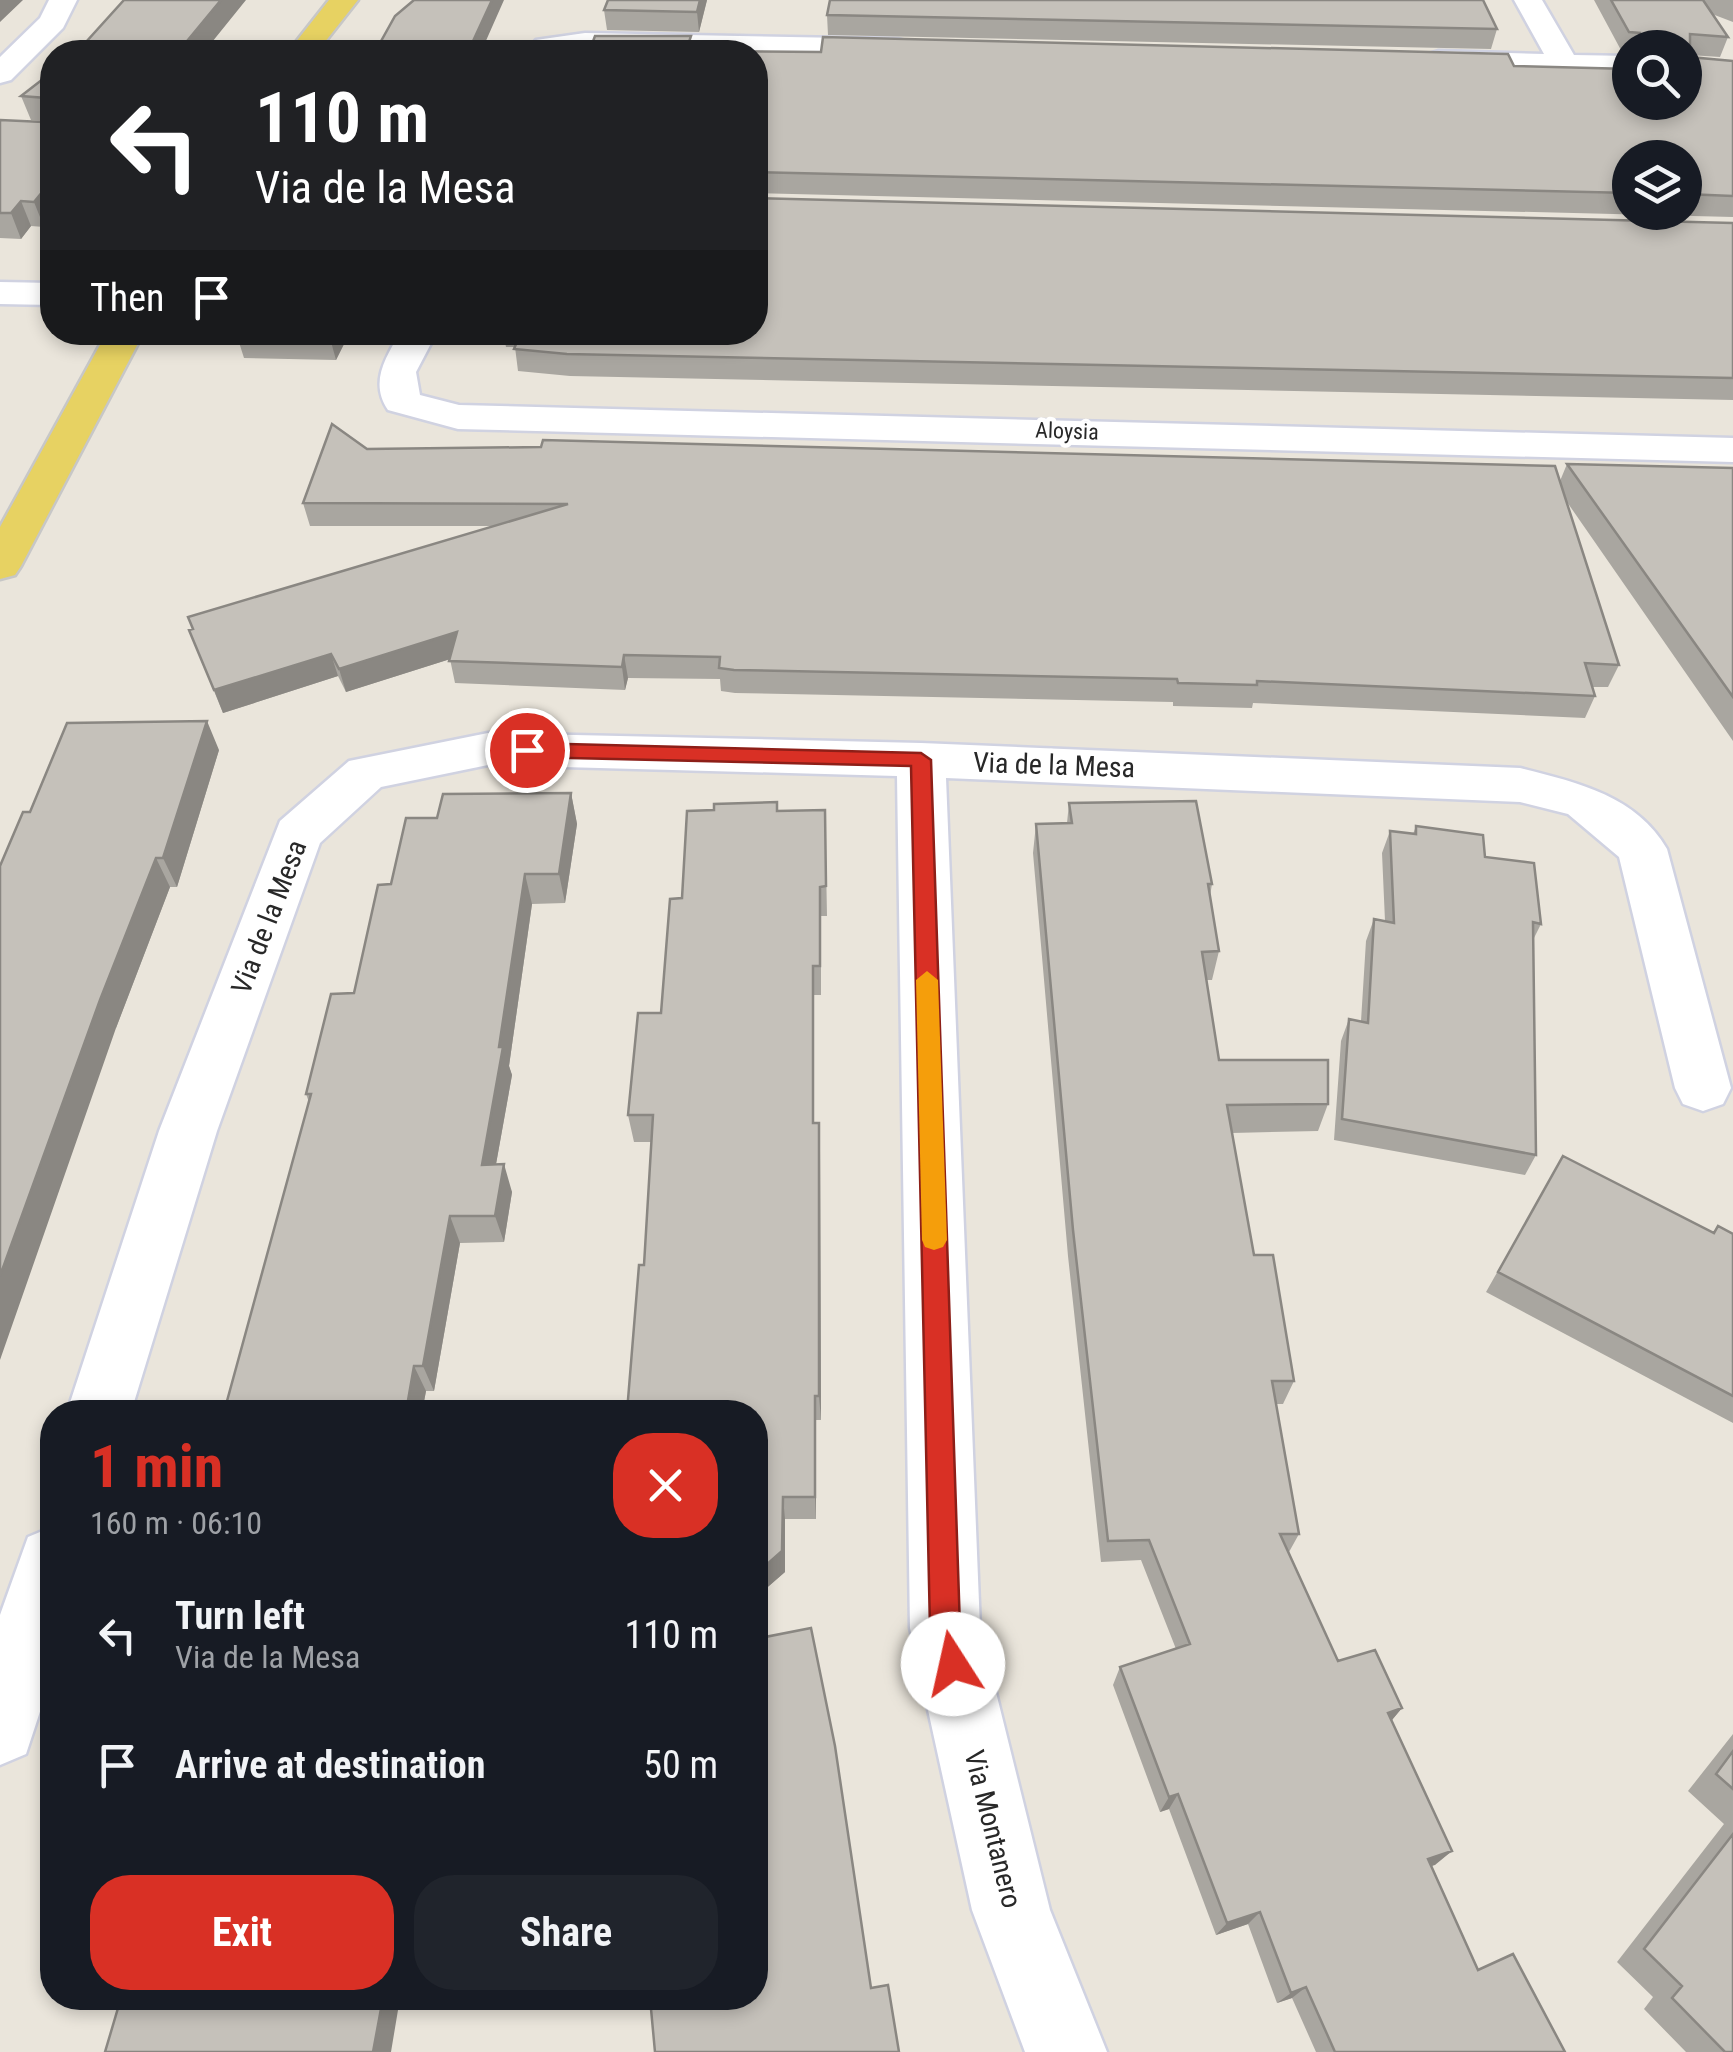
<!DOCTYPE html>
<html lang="en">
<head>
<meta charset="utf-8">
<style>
	body { margin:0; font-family:"Roboto Condensed",sans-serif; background:#20242c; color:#f1f3f6; height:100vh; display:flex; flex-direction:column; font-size:38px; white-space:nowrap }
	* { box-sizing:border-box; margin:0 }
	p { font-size:32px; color:#9ea1a6 }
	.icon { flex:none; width:55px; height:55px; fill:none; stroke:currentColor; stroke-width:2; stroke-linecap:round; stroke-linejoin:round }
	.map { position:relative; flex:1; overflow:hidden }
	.sheet { position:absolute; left:40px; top:1400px; width:728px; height:610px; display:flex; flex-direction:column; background:#171b24; border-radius:40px; box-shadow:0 5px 15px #0003 }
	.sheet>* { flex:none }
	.guide { position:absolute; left:40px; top:40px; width:728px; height:305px; border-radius:40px; box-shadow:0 5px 15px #0003; background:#202124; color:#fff; overflow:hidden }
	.tools { position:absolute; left:1612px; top:30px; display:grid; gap:20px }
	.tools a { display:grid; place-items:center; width:90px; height:90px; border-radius:50%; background:#171b24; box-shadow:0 5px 15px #0003; font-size:50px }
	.pin { position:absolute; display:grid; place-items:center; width:85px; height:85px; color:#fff; margin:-42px; border:5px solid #fff; border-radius:50%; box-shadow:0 2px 10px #0007 }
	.me { position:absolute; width:110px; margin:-55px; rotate:350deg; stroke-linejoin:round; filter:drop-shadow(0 0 8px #0008) }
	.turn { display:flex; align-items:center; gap:35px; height:210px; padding:0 50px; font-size:45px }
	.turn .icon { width:130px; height:130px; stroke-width:2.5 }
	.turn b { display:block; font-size:70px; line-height:85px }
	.then { display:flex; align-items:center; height:95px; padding:0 50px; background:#0003; gap:20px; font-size:38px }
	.round { display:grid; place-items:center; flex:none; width:105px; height:105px; border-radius:40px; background:#20242c }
	.headline { display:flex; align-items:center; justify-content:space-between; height:170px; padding:0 50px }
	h1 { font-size:60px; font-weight:700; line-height:75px; color:#d93025 }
	.cta { display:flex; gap:20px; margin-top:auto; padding:20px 50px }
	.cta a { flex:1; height:115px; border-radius:40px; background:#d93025; color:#fff; font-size:40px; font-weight:700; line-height:115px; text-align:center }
	.cta a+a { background:#20242c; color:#f1f3f6 }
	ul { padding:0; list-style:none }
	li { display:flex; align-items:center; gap:30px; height:130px; padding:0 50px }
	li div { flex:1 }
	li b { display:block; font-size:38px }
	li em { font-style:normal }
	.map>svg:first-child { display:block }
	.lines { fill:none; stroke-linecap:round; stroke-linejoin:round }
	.minor-casing { stroke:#d0d2e1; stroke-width:5 }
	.major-casing { stroke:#c7c7c7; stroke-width:5 }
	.minor { fill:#fff; fill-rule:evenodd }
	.major { fill:#e7d262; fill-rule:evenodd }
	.wall { fill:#a9a6a0; fill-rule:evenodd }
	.shaded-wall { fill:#8a8782 }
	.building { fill:#c5c1ba; stroke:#8a8782; stroke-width:2.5 }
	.route { fill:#d93025; stroke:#8d1f18; stroke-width:2.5 }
	.slow { fill:#f59e0b }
	.labels { text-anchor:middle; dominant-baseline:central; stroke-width:9; stroke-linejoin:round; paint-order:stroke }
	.far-street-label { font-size:22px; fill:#282828; stroke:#fff }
	.street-label { font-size:28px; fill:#282828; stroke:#fff }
</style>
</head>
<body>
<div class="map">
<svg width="1733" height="2052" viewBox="0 0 1733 2052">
	<rect width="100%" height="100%" fill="#eae5db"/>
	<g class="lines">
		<defs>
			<path id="minor" d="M 49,0 L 77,0 L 63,28 L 11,80 L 0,83 L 0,57 L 40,18 Z
				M 1514,0 L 1542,0 L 1574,55 L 1630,56 L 1630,74 L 1429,66 L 1424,60 L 1429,54 L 1439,51 L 1544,54 Z
				M 585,33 L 898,39 L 908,42 L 913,48 L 908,54 L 898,57 L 524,52 L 536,40 Z
				M 0,282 L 52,283 L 52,305 L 0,304 Z
				M 400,332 L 437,332 L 416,372 L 420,395 L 459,405 L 1733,438 L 1733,462 L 458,429 L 388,410 C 369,382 386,358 400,332 Z
				M 488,733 L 921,743 L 1520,768 C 1575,782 1636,795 1667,849 L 1731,1088 L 1723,1104 L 1703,1111 L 1683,1104 L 1675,1088 L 1619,857 L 1568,814 L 1520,802 L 946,778 L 980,1628 L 1050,1910 L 1107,2052 L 1025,2052 L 972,1910 L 910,1628 L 897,776 L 488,765 L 381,787 L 320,843 L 217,1131 L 131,1412 L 67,1412 L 159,1131 L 280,821 L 349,761 Z
				M 52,1527 L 52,1675 L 26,1754 L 0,1765 L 0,1615 L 28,1537 Z"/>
			<path id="major" d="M 329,0 L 358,0 L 317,52 L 288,52 Z
				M 107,332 L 144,332 L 21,566 L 15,575 L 0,579 L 0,527 Z"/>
		</defs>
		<!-- minor casing -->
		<use href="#minor" class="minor-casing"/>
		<!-- major casing -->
		<use href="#major" class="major-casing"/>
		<!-- minor -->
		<use href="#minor" class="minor"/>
		<!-- major -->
		<use href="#major" class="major"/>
	</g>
	<!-- wall -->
	<path class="wall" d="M 707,0 L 699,32 L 607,30 L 604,10 Z
		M 1594,0 L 1733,0 L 1733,22 L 1712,14 L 1728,37 L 1720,57 L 1690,55 L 1690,57 L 1733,61 L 1733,217 L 755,193 L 755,52 L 692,51 L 1514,66 L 1630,102 L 1685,48 L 1630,48 L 1630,53 L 1622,52 ZM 1630,158 L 1685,158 L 1685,212 L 1630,212 Z
		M 827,15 L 1497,29 L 1491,49 L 828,35 Z
		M 52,79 L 52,217 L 44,227 L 31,226 L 21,239 L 0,238 L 0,120 L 43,122 L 44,121 L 31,120 L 21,96 Z
		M 1733,223 L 1733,400 L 570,376 L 518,371 L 515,347 L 506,347 L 503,332 L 755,332 Z
		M 239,332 L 350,332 L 336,360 L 244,358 L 237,336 Z
		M 367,449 L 1560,481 L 1567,464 L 1733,468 L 1733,741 L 1567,502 L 1619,665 L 1608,687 L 1592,687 L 1595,696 L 1585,718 L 1253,703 L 1252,708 L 1173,706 L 1173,702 L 735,693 L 721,691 L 720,679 L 628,678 L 625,690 L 455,683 L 450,659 L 346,692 L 338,676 L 223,713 L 189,630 L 493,526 L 310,526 L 303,503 Z
		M 219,750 L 177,887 L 170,887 L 116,1028 L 30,812 Z
		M 571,793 L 577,824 L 565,903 L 532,904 L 509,1066 L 512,1075 L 496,1164 L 512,1192 L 504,1242 L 460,1243 L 434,1391 L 426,1391 L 422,1412 L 306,1094 L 354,993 L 391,884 L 437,818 Z
		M 1069,803 L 1212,884 L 1210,896 L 1219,951 L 1212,980 L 1206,980 L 1219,1060 L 1328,1104 L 1318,1131 L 1232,1133 L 1254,1255 L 1294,1381 L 1283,1404 L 1276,1404 L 1299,1534 L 1289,1552 L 1338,1661 L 1402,1708 L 1391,1721 L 1452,1851 L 1432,1866 L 1478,1970 L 1565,2052 L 1316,2052 L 1292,1998 L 1277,2003 L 1248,1924 L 1216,1935 L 1169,1809 L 1160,1812 L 1113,1685 L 1120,1667 L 1176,1649 L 1141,1560 L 1101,1562 L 1068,1256 L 1033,853 L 1036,824 L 1067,823 Z
		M 825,810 L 827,916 L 821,916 L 821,995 L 814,995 L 814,1123 L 820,1150 L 821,1420 L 816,1420 L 816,1519 L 785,1519 L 785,1572 L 755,1598 L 755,1412 L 644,1265 L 652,1142 L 634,1142 L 628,1115 L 661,1013 L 682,898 L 778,811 Z
		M 1416,826 L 1485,857 L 1541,924 L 1533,940 L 1536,1155 L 1525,1175 L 1334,1140 L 1341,1041 L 1349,1019 L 1361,1021 L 1366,941 L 1374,919 L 1385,921 L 1382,853 L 1390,831 L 1413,834 Z
		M 1563,1156 L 1713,1232 L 1718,1226 L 1733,1234 L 1733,1423 L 1486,1292 Z
		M 1733,1734 L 1733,2052 L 1686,2052 L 1644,2009 L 1653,1997 L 1617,1962 L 1724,1824 L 1688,1791 Z"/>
	<!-- shaded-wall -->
	<path class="shaded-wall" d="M 0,0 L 23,0 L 0,22 Z
		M 221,0 L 246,0 L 204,52 L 178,52 Z
		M 492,0 L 504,0 L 481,52 L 468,52 Z
		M 700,0 L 707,0 L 699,32 L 697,12 Z
		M 52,180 L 52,217 L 44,227 L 34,202 Z
		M 21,201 L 31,226 L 21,239 L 11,213 Z
		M 333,332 L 350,332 L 336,360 L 330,338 Z
		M 457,632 L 463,655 L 346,692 L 339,669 Z
		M 331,654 L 338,676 L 223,713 L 214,690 Z
		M 624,655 L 628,678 L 625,690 L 622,667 Z
		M 207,721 L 219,750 L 177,887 L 163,858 Z
		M 571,793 L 577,824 L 565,903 L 559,874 Z
		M 156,858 L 170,887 L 116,1028 L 0,1360 L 0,1276 L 100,1000 Z
		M 525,874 L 532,904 L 509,1066 L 512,1075 L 491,1192 L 482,1165 Z
		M 813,966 L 814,995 L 814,1150 L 813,1123 Z
		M 819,1123 L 820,1150 L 821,1420 L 819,1396 Z
		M 504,1164 L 512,1192 L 504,1242 L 495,1216 Z
		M 450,1216 L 460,1243 L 434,1391 L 423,1366 Z
		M 414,1366 L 426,1391 L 422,1412 L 406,1412 Z
		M 815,1396 L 816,1420 L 816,1519 L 815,1497 Z
		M 783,1497 L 785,1519 L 785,1572 L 755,1598 L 755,1575 Z
		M 1402,1708 L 1387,1726 L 1388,1713 Z
		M 1178,1794 L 1169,1809 L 1160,1812 L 1169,1797 Z
		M 1452,1851 L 1435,1865 L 1411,1872 L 1428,1859 Z
		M 1260,1912 L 1248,1924 L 1216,1935 L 1227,1923 Z
		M 1306,1987 L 1292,1998 L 1277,2003 L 1291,1993 Z
		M 383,1998 L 400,1998 L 391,2052 L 373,2052 Z"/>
	<!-- building -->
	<path class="building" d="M 124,0 L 221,0 L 178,52 L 77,52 Z
		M 414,0 L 492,0 L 468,52 L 375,52 L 395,16 Z
		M 608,0 L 700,0 L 697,12 L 604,10 Z
		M 830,0 L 1483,0 L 1497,29 L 827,15 Z
		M 1611,0 L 1703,0 L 1728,37 L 1690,34 L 1690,57 L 1733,61 L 1733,196 L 1685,194 L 1685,158 L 1630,158 L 1630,193 L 755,172 L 755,52 L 589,52 L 595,36 L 691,36 L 686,51 L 821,52 L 823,37 L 1508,54 L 1514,66 L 1630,69 L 1630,102 L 1685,102 L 1685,48 L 1640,48 L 1640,33 L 1629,32 Z
		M 43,79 L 52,79 L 52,180 L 34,202 L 21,201 L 11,213 L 0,213 L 0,120 L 43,122 L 47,119 L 46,98 L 21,96 Z
		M 755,198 L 1733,223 L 1733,378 L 567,354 L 514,349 L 521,332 L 755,332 Z
		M 239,332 L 333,332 L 330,338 L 237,336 Z
		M 332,424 L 367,449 L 541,447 L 543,440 L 1555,466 L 1619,665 L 1585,663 L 1595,696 L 1257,681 L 1257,685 L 1178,683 L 1177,679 L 734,670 L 719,668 L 720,657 L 624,655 L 622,667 L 449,661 L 457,632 L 339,669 L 331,654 L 214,690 L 189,630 L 193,629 L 188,617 L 568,504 L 303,503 Z
		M 1567,464 L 1733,468 L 1733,697 Z
		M 207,721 L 163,858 L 156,858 L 100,1000 L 0,1276 L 0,866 L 23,812 L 30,812 L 67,723 Z
		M 571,793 L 559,874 L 525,874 L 499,1047 L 503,1047 L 482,1165 L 504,1164 L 495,1216 L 450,1216 L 423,1366 L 414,1366 L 406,1412 L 224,1412 L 311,1094 L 306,1094 L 331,994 L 354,993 L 378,885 L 391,884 L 406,818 L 437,818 L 443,794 Z
		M 1196,801 L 1212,884 L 1208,884 L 1219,951 L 1202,952 L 1219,1060 L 1328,1060 L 1328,1104 L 1227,1105 L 1254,1255 L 1273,1255 L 1294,1381 L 1272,1381 L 1299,1534 L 1280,1534 L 1338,1661 L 1375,1650 L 1402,1708 L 1388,1713 L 1452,1851 L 1428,1859 L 1478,1970 L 1513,1954 L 1565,2052 L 1335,2052 L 1306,1987 L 1291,1993 L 1260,1912 L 1227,1923 L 1178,1794 L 1169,1797 L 1120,1667 L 1190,1644 L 1149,1540 L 1108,1541 L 1073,1230 L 1036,824 L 1072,823 L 1069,803 Z
		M 777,802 L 777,811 L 825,810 L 826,886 L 820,887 L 820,966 L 813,966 L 813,1123 L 819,1123 L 819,1396 L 815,1396 L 815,1497 L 783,1497 L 782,1551 L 755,1575 L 755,1412 L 627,1412 L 639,1265 L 644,1265 L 653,1115 L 628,1115 L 638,1013 L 661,1013 L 670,899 L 682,898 L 687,811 L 714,810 L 714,804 Z
		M 1416,826 L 1483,835 L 1485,857 L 1534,863 L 1541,924 L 1533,922 L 1536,1155 L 1342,1119 L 1349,1019 L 1368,1023 L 1374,919 L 1394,923 L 1390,831 L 1416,834 Z
		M 1563,1156 L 1714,1233 L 1718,1226 L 1733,1234 L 1733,1396 L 1498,1272 Z
		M 811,1628 L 835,1746 L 871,1988 L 888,1985 L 899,2052 L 655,2052 L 650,1998 L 755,1998 L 755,1639 Z
		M 1733,1751 L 1733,1789 L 1716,1774 Z
		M 1733,1834 L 1733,2052 L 1725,2052 L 1672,1998 L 1682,1986 L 1644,1949 Z
		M 121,1998 L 383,1998 L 373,2052 L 105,2052 Z"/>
	<!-- route -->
	<path class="route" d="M 527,743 L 921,753 L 931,760 L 960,1628 L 968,1664 L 964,1674 L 953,1679 L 943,1674 L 930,1628 L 911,766 L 527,757 L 517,750 Z"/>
	<!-- slow -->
	<path class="slow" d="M 927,971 L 938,980 L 947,1240 L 943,1247 L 934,1250 L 925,1247 L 922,1240 L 916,980 Z"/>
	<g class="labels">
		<!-- far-street labels -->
		<g class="far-street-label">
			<text transform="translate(1067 431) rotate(2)">Aloysia</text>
		</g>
		<!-- street labels -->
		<g class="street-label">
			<text transform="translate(1054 765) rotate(2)">Via de la Mesa</text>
			<text transform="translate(269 917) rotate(-69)">Via de la Mesa</text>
			<text transform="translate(993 1829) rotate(76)">Via Montanero</text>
		</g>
	</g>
</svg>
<div class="tools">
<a><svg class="icon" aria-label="search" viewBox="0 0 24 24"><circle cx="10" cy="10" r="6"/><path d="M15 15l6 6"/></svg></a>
<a><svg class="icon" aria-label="layers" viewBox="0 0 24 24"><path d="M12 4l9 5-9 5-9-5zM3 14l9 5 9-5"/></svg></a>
</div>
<div class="pin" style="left:527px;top:750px;background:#d93025"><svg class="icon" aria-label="arrive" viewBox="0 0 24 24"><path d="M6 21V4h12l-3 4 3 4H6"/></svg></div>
<svg class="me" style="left:953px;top:1664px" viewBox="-20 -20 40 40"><circle r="19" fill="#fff"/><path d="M0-13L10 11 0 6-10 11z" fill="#d93025"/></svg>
<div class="guide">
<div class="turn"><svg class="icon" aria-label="left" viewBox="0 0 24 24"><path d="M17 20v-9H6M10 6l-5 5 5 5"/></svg><div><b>110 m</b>Via de la Mesa</div></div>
<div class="then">Then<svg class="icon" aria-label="arrive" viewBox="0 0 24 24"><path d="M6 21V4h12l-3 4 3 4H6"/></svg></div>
</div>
<section class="sheet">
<div class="headline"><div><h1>1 min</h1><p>160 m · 06:10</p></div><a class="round" style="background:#d93025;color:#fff"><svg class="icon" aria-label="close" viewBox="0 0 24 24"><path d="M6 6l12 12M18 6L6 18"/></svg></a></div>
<ul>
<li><svg class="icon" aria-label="left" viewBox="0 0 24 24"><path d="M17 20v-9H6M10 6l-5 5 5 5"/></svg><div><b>Turn left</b><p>Via de la Mesa</p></div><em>110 m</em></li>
<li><svg class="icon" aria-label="arrive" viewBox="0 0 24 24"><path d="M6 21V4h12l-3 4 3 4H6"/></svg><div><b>Arrive at destination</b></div><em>50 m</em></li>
</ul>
<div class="cta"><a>Exit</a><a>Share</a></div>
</section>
</div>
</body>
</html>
